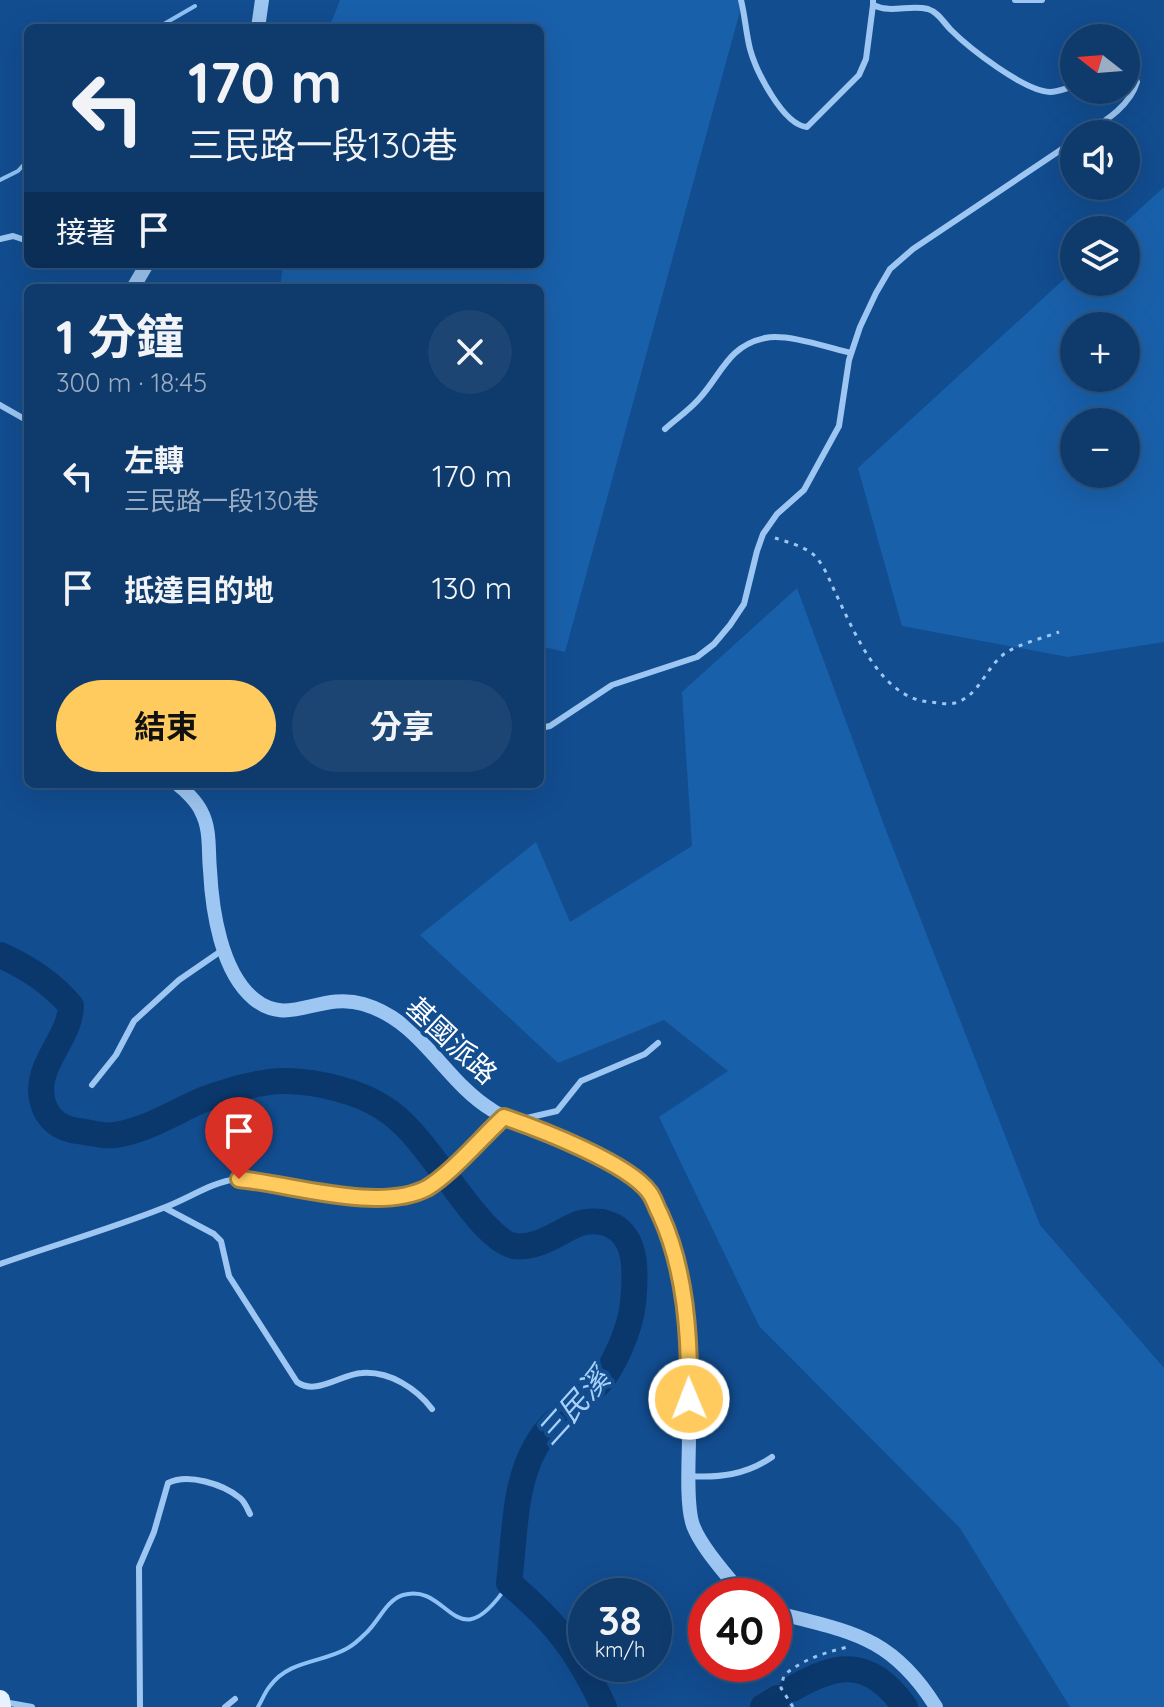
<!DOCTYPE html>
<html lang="zh-TW">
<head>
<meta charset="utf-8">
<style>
	body { margin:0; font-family:Quicksand,"Noto Sans TC",sans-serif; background:#1c4574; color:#f1f3f6; height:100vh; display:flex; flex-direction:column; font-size:30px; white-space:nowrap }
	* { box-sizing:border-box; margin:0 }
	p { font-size:26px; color:#9badc2 }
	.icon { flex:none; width:44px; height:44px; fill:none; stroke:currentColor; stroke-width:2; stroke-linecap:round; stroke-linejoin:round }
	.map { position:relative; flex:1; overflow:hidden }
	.sheet { position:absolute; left:24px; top:284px; width:520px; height:504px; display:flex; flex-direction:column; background:#0e3a6c; border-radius:12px; box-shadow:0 8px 32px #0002,0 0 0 2px #2e547f }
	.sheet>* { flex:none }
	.hud { position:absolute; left:24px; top:24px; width:520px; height:244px; border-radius:12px; box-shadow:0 8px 32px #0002,0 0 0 2px #2e547f; background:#0e3a6c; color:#f1f3f6; overflow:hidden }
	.needle { width:52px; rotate:287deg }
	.controls { position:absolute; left:1060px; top:24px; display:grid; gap:16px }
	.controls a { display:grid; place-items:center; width:80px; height:80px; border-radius:50%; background:#0e3a6c; box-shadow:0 8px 32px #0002,0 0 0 2px #2e547f; font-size:40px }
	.speed { position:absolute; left:568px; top:1578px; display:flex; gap:16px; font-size:40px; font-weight:700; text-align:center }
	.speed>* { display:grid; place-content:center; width:104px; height:104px; border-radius:50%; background:#0e3a6c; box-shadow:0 8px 32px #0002,0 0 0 2px #2e547f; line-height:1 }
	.speed small { font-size:20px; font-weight:400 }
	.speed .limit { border:12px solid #d22; background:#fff; color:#111 }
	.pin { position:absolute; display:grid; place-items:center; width:68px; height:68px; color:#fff; margin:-82px -34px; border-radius:50% 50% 50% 0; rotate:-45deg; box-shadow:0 0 8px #0007 }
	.pin .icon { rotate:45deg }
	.me { position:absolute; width:88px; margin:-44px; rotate:359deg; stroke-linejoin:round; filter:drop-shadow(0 0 6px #0008) }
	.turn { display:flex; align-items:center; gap:28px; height:168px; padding:0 32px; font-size:36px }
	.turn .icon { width:104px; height:104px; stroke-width:2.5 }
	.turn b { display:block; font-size:56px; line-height:68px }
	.then { display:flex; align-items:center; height:76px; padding:0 32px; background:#0003; gap:16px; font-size:30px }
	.round { display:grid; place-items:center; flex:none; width:84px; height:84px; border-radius:42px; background:#1c4574 }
	.headline { display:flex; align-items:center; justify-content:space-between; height:136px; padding:0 32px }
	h1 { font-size:48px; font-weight:700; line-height:60px }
	.cta { display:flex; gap:16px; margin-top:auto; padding:16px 32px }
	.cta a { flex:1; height:92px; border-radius:48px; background:#ffcb5e; color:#111; font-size:32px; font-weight:700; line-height:92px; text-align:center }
	.cta a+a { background:#1c4574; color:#f1f3f6 }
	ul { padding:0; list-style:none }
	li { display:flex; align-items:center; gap:24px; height:112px; padding:0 32px }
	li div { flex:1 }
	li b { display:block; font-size:30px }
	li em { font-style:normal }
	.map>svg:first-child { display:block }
	.green { fill:#1960ab; fill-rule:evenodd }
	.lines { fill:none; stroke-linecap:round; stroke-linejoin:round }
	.stream { stroke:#8ec2f5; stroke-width:4 }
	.river { stroke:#0b386c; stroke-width:26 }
	.path { stroke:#9dc6f2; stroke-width:3; stroke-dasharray:4 6; stroke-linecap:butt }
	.service { stroke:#9dc6f2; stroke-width:6 }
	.tertiary { stroke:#9dc6f2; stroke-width:14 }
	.primary { stroke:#e8f2ff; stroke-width:20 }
	.route-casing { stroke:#a6843d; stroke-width:20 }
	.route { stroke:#ffcb5e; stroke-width:14 }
	.labels { text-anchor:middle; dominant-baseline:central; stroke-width:8; stroke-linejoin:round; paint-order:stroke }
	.street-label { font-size:28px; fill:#fff; stroke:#124d90 }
	.water-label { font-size:30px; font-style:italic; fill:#a9d0f9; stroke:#124d90 }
</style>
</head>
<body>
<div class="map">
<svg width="1164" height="1707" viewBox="0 0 1164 1707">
	<rect width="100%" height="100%" fill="#124d90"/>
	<!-- green -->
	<path class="green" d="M 340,0 L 743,0 L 565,652 L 540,646 L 540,288 L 280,288 L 283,264 L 540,264 L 540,28 L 329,28 Z
		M 1164,187 L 1164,642 L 1068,657 L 902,626 L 858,468 L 1074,270 L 1074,282 L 1126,282 L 1126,230 L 1117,230 ZM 1074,326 L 1126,326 L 1126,378 L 1074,378 ZM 1074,422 L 1126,422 L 1126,474 L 1074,474 Z
		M 797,588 L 887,833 L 1040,1225 L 1164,1368 L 1164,1707 L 1070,1707 L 960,1528 L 759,1326 L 659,1117 L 728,1071 L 664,1020 L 558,1063 L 420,935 L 536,842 L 570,922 L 692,846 L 682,692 Z"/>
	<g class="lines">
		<!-- stream -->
		<path class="stream" d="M 157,28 L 195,6
			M 0,180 L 18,171 L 28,160
			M 258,1707 C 262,1700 265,1692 270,1686 C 289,1660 321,1663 346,1649 C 352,1646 360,1639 365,1634 C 378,1623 386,1600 403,1595 C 450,1581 455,1665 509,1583"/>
		<!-- river -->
		<path class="river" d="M 0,955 C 27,967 52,983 71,1006 C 70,1040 32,1067 43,1103 C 48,1120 61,1129 78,1131 C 89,1132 103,1137 114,1135 C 147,1131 175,1111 205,1099 C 230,1090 262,1080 288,1081 C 318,1082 357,1091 382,1107 C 404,1120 422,1144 437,1164
			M 451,1183 C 465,1201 493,1243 515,1246 C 538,1249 558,1232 578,1224 C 585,1221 594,1221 602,1222 C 639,1230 636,1273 633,1303 C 631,1327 613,1370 596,1386 C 575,1405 550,1421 536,1446 C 513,1486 515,1538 509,1583 C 557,1624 577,1650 604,1707
			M 792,1689 C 838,1662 870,1658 905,1707
			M 763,1707 L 778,1698"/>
		<!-- path -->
		<path class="path" d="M 775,538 C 787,542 804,546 814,555 C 824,565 829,579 835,592 C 854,631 881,700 931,702 C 939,703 948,705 955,703 C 980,696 987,664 1007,652 C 1022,643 1043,638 1059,632
			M 793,1707 L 781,1688 L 784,1675 C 804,1659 823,1653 848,1647"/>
		<!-- service -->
		<path class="service" d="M 741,0 C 745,16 746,33 750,49 C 756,71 783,125 807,127 L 859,75 L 866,59 L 873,5
			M 873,0 L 873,5 C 892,14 909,4 928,9 C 938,12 944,23 951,30 C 969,48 1024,91 1050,92 C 1057,92 1067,88 1074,86
			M 1015,0 L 1042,0
			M 1085,134 C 1105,121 1130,106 1137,82 L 1134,74 L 1126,71
			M 0,239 L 13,236 L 28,241
			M 0,405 L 28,421
			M 665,429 C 676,419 688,411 698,400 C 721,376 727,346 765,338 C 787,333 829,348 851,353
			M 540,728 L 550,726 L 612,685 L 697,657 L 714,644 L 730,625 L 744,604 L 757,551 L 763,534 L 777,514 L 804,490 L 839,426 L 849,360 L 860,327 L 876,293 L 890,269 L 913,249 L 1074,141
			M 92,1085 L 116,1055 L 134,1021 L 179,980 L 224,949
			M 518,1120 L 557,1111 L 581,1081 L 645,1054 L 658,1043
			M 165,1208 L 214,1234 L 221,1241 L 229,1276 L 297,1382 C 316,1396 341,1374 362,1373 C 390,1371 417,1389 432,1409
			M 0,1264 C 54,1245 110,1229 163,1208 C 188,1199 211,1182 237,1179 C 258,1177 278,1185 298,1189 C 338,1198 400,1205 436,1182 L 503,1118
			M 689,1476 C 719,1478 746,1475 772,1457
			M 4,1702 L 32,1707
			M 140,1707 L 139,1567 L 154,1532 L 168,1483 C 188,1473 223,1484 240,1498 C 245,1502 247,1508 250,1514
			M 225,1707 L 235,1699"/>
		<!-- tertiary -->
		<path class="tertiary" d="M 258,28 L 262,0
			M 133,288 L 147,264
			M 177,784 C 185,790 197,802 201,811 C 211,829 208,851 210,870 C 212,910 221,972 254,999 C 289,1028 320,991 363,1004 C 422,1021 443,1080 492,1110 C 530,1135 629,1157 651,1195 C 692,1267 690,1357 689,1437 C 689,1460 686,1500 692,1522 C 698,1544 729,1578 744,1596
			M 774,1612 C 850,1632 891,1635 936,1707"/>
		<!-- primary -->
		<path class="primary" d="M 0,1700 L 1,1707"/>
	</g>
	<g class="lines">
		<defs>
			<path id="route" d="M 239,1179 C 290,1184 380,1213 427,1188 C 451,1174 482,1137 504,1117 C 539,1129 628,1163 649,1192 C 654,1198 656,1207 660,1214 C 686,1270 690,1338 689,1399"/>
		</defs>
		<!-- route casing -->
		<use href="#route" class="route-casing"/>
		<!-- route -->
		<use href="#route" class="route"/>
	</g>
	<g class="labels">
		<!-- street labels -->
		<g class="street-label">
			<text transform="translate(452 1040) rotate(43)">基國派路</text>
		</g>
		<!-- water labels -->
		<g class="water-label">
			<text transform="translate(573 1406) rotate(-48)">三民溪</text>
		</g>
	</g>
</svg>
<div class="controls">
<a><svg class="needle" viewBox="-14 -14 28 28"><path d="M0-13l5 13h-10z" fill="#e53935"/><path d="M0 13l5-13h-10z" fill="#9badc2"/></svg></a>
<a><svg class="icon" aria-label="sound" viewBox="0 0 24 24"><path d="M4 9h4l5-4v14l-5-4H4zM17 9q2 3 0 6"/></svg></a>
<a><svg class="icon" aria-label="layers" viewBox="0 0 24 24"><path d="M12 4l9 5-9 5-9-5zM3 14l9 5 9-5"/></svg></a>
<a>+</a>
<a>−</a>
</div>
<div class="speed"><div>38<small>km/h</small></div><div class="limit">40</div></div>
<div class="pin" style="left:239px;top:1179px;background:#d93025"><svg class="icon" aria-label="arrive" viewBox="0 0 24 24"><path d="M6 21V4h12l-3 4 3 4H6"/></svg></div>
<svg class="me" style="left:689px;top:1399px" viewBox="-20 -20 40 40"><circle r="17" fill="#ffcb5e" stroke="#fff" stroke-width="3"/><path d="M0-11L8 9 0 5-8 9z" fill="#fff"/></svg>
<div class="hud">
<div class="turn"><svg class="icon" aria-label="left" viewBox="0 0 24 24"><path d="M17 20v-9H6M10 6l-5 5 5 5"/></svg><div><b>170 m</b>三民路一段130巷</div></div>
<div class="then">接著<svg class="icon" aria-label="arrive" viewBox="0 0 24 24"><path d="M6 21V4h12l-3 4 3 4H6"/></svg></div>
</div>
<section class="sheet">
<div class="headline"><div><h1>1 分鐘</h1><p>300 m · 18:45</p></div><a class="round"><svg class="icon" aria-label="close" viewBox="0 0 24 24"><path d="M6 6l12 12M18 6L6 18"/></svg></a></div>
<ul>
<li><svg class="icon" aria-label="left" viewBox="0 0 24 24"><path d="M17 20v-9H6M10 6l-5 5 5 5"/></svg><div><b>左轉</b><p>三民路一段130巷</p></div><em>170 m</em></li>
<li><svg class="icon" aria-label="arrive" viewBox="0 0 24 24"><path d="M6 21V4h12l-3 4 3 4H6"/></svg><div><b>抵達目的地</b></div><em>130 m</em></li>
</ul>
<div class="cta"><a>結束</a><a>分享</a></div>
</section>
</div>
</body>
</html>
